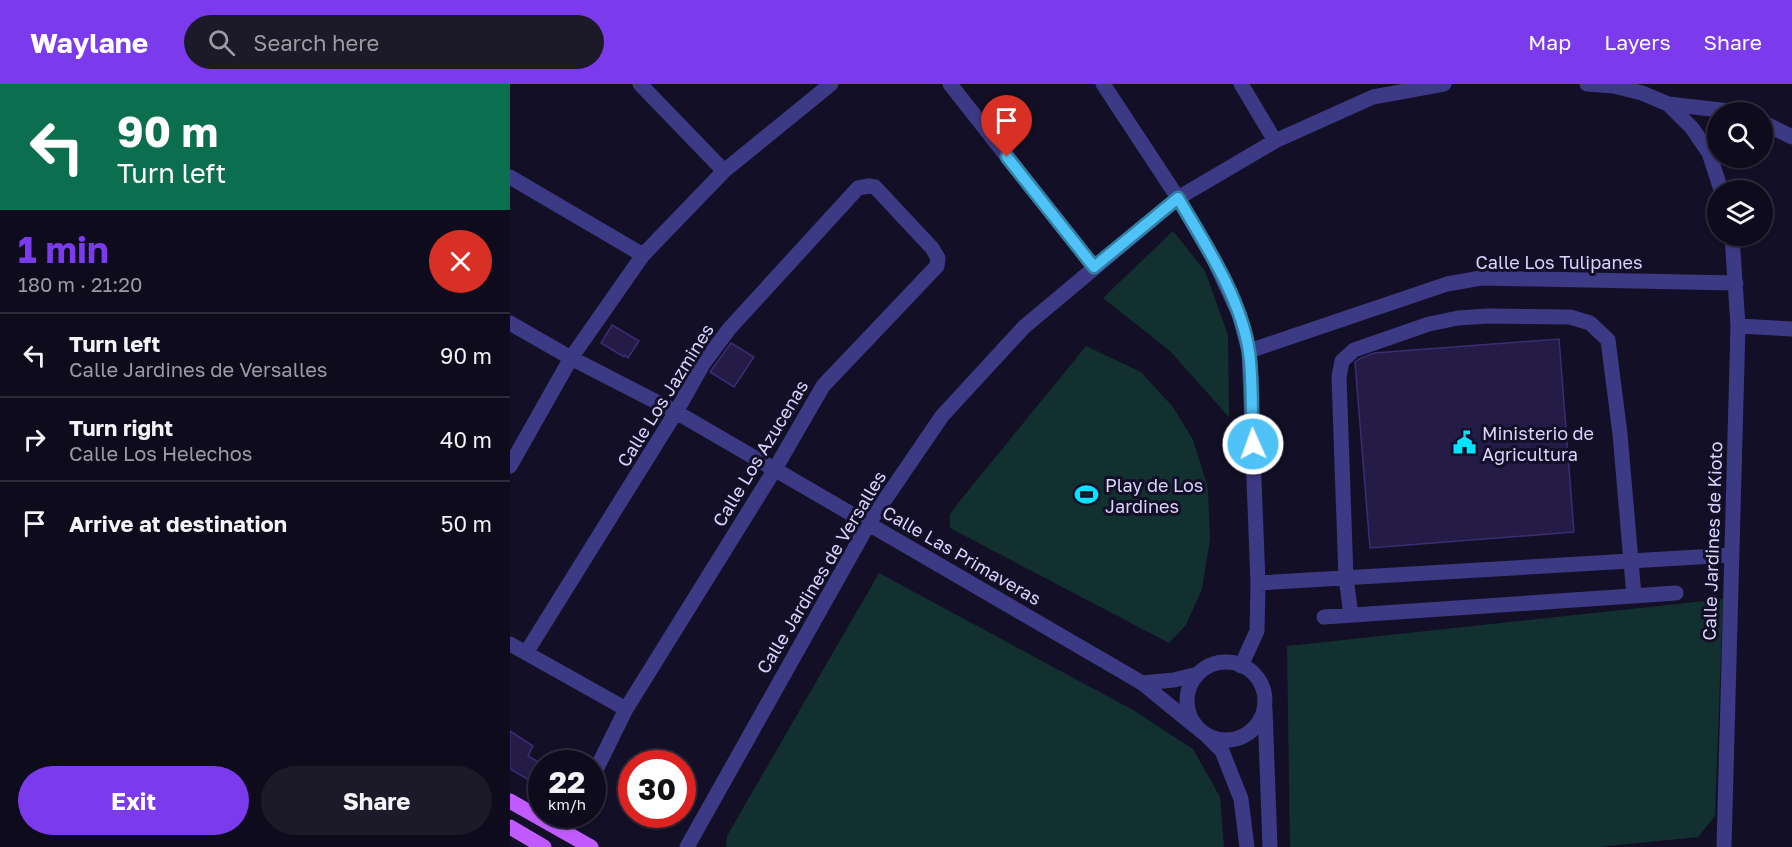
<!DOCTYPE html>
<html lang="en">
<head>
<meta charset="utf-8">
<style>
	body { margin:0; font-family:"Golos Text",sans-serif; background:#1c1929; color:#f1f3f6; height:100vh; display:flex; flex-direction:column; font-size:22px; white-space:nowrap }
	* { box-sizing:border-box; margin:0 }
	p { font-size:20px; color:#9b9ba3 }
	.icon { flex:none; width:33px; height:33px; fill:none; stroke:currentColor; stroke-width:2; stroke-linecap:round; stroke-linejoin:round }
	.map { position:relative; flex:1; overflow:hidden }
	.panel { display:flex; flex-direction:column; background:#0e0b1c; width:510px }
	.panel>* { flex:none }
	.hud { background:#0b6e4f; color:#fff; overflow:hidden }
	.buttons { position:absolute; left:1197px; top:18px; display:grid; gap:12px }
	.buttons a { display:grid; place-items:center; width:66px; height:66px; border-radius:50%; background:#0e0b1c; box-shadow:0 2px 4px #0004,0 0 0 2px #2e2b3b; font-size:30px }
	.speed { position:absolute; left:18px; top:666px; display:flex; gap:12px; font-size:30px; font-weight:700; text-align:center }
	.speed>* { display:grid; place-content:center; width:78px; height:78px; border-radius:50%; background:#0e0b1c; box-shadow:0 2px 4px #0004,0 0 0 2px #2e2b3b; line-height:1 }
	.speed small { font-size:15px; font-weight:400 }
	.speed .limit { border:9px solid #d22; background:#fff; color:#111 }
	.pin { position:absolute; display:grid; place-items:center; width:51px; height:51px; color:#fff; margin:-62px -26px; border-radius:50% 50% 50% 0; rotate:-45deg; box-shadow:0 0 6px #0007 }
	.pin .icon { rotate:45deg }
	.me { position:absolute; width:66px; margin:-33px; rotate:358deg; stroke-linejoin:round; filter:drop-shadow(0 0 4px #0008) }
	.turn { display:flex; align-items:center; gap:21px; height:126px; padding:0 18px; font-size:27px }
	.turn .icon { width:78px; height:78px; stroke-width:2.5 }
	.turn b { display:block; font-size:42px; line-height:51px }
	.round { display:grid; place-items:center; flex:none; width:63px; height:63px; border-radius:32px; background:#1c1929 }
	.head { display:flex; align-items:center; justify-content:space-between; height:102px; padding:0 18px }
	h1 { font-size:36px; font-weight:700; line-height:45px; color:#7c3aed }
	.cta { display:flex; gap:12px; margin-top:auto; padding:12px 18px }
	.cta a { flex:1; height:69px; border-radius:36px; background:#7c3aed; color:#fff; font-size:24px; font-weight:700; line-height:69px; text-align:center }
	.cta a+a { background:#1c1929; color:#f1f3f6 }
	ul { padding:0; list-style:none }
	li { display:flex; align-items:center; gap:18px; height:84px; padding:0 18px; border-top:2px solid #2e2b3b }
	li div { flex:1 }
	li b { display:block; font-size:22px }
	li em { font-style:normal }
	header { display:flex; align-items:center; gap:36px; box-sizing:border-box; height:84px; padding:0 30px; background:#7c3aed; color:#fff }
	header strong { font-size:28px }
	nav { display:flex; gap:33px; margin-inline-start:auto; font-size:21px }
	.search { width:420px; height:54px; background:#1c1929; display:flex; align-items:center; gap:15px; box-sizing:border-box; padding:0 21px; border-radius:33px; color:#9b9ba3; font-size:22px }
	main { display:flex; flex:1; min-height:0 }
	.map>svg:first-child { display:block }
	.green { fill:#12302f }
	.building { fill:#241b47; stroke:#3b2d73; stroke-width:1.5 }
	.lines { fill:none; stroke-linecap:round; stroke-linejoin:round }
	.minor { stroke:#3d3a85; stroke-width:15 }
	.major { stroke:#c25bff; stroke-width:15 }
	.route-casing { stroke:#337fa1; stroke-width:15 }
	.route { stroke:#4fc3f7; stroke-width:10 }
	.labels { text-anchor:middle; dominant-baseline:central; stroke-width:6; stroke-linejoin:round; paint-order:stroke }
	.street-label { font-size:18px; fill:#d9d4ff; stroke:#130f26 }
	.poi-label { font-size:18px; fill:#d9d4ff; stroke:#130f26; text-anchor:start }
</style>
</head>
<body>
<header>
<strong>Waylane</strong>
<div class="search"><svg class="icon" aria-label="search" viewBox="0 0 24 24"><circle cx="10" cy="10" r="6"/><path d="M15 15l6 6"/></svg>Search here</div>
<nav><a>Map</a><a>Layers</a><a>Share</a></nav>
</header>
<main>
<section class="panel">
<div class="hud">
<div class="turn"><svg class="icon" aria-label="left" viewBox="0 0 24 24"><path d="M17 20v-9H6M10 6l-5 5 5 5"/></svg><div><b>90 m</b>Turn left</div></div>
</div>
<div class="head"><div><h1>1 min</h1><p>180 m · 21:20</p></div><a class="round" style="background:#d93025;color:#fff"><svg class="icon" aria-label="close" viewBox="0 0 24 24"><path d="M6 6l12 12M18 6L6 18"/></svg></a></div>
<ul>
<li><svg class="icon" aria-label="left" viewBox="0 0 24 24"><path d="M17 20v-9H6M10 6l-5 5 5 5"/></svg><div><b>Turn left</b><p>Calle Jardines de Versalles</p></div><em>90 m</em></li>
<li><svg class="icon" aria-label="right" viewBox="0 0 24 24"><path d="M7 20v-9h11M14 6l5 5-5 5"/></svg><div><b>Turn right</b><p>Calle Los Helechos</p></div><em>40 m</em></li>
<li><svg class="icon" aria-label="arrive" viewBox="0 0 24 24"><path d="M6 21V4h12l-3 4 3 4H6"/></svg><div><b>Arrive at destination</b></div><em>50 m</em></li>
</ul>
<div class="cta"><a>Exit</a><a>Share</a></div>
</section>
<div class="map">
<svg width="1282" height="763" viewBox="0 0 1282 763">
	<rect width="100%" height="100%" fill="#130f26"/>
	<!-- green -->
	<path class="green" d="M 663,147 L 695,187 L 718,251 L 719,333 L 660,267 L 593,214 Z
		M 576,262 L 631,288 L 663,323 L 683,356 L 698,404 L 700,455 L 692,505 L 676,541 L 659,559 L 440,444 L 440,430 L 449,418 Z
		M 369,489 L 623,626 L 683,665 L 710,713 L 714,763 L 216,763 L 217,752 Z
		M 1213,515 L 1205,732 L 1188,753 L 1089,763 L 780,763 L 777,562 Z"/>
	<!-- building -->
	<path class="building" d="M 102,241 L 129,257 L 118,274 L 115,271 L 114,273 L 91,259 Z
		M 1049,255 L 1064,448 L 860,464 L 845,278 L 849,275 L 864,269 Z
		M 221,259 L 244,273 L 224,303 L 200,288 Z
		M 0,647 L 23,662 L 18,672 L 30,679 L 19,696 L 0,685 Z"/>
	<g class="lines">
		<!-- minor -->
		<path class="minor" d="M 130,0 L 214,87
			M 440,0 L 584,183
			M 593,0 L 668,114 L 704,176 L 729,230 L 739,267 L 748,499 L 747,547 L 731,582
			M 731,0 L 765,57
			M 1077,0 L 1104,2 L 1132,9 L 1158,20 L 1228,28
			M 1158,20 L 1182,44 L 1199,69 L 1211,106
			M 1252,38 L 1282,53
			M 0,93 L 133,171
			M 0,239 L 61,274 L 166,328 L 603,582 L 632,599 L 686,643
			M 1228,242 L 1282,245
			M 739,267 L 937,200 L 971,194 L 1226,199
			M 0,382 L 61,274 L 133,171 L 214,87 L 321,0
			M 748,499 L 1222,471
			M 841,531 L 836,494 L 829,293 L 832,277 L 844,266 L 919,240 L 948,234 L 978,232 L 1060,233 L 1080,239 L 1098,256 L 1110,350 L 1124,512
			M 814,533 L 1166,509
			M 0,560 L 116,625
			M 16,569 L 166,328 L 193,280 L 219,245 L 348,104 L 359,102 L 365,103 L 422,164 L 428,174 L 427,182 L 313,302 L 265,385 L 116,625 L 82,694
			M677 617a39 39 0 1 1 78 0a39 39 0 1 1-78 0Z
			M 632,599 L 664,596 L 688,590
			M 755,625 L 760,763
			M 698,653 L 712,667 L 731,715 L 737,763
			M 56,748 L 64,730
			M 177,763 L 359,439 L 432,332 L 514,243 L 668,114 L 765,57 L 863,13 L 934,0
			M 1214,763 L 1228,242 L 1222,152"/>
		<!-- major -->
		<path class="major" d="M 0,717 L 81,763
			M 0,743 L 34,763"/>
	</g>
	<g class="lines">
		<defs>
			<path id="route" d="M 497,73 L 584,183 L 668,114 C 695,160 731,214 739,268 C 743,297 741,330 743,360"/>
		</defs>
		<!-- route casing -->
		<use href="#route" class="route-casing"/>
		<!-- route -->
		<use href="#route" class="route"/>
	</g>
	<!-- icons -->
	<defs>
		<symbol id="civic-bare" viewBox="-9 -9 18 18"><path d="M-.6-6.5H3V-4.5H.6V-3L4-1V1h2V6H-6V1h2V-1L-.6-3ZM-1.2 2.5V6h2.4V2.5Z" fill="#00e5ff" stroke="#130f26" stroke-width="2.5" paint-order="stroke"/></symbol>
		<symbol id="stadium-bare" viewBox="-9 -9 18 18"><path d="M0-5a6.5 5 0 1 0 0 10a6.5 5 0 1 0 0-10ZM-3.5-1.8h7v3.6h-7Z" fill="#00e5ff" stroke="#130f26" stroke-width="2.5" paint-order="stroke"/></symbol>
	</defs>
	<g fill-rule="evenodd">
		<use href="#civic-bare" x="938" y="342" width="33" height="33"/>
		<use href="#stadium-bare" x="560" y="394" width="33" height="33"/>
	</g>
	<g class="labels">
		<!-- street labels -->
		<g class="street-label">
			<text x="1049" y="178">Calle Los Tulipanes</text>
			<text transform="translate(155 311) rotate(-58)">Calle Los Jazmines</text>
			<text transform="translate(250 369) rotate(-59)">Calle Los Azucenas</text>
			<text transform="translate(1202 457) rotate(-88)">Calle Jardines de Kioto</text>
			<text transform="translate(452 471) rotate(30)">Calle Las Primaveras</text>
			<text transform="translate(311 488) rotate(-59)">Calle Jardines de Versalles</text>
		</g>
		<!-- poi labels -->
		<g class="poi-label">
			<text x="972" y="349">Ministerio de<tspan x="972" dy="21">Agricultura</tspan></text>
			<text x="595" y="401">Play de Los<tspan x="595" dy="21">Jardines</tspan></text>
		</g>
	</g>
</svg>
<div class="buttons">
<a><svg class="icon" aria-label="search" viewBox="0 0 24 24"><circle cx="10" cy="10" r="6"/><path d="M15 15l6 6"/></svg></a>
<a><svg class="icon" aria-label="layers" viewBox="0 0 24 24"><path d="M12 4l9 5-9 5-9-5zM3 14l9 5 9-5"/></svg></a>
</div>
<div class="speed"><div>22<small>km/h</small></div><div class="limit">30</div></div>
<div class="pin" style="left:497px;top:73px;background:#d93025"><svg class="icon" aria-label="arrive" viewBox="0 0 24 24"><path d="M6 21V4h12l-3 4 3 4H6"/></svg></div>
<svg class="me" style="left:743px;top:360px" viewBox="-20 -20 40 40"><circle r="17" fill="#4fc3f7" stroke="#fff" stroke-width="3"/><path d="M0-11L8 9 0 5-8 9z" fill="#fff"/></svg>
</div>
</main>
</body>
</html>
